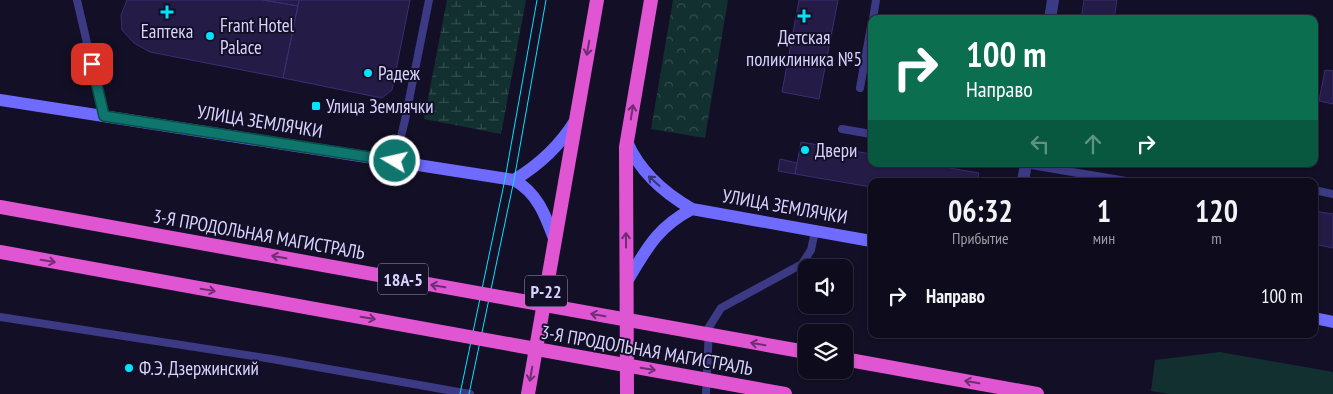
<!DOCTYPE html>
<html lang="ru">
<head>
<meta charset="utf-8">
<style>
	body { margin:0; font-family:"PT Sans Narrow",sans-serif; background:#171425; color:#f1f3f6; height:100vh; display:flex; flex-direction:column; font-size:19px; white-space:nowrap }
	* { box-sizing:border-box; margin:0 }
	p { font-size:16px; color:#9b9ba3 }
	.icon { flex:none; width:28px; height:28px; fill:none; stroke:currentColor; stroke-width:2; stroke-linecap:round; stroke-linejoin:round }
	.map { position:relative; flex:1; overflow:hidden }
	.details { position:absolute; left:868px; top:178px; width:450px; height:160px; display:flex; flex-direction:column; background:#0e0b1c; border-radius:10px; box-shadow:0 1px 4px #0004,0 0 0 1px #2e2b3b }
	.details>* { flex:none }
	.banner { position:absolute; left:868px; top:15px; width:450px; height:152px; border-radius:10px; box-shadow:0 1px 4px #0004,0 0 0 1px #2e2b3b; background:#0b6e4f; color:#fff; overflow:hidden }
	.controls { position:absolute; left:798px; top:259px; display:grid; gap:10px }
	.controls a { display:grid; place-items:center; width:55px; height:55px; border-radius:10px; background:#0e0b1c; box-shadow:0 1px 4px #0004,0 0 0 1px #2e2b3b; font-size:25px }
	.pin { position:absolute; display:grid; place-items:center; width:42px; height:42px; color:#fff; margin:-21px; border-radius:10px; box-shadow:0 2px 8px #0006 }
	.me { position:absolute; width:55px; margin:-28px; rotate:279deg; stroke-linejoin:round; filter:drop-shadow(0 0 4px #0008) }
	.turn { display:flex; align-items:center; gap:18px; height:105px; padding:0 15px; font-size:22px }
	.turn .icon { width:65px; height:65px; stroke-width:2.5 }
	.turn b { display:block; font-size:35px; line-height:42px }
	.lanes { display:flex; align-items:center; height:48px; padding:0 15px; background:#0003; justify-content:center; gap:25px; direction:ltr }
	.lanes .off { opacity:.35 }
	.eta { display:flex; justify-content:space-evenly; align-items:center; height:85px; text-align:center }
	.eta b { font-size:30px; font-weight:700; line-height:35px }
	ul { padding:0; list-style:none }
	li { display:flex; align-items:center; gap:15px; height:65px; padding:0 15px }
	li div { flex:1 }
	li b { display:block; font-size:19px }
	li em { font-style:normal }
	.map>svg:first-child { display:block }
	.green { fill:#12302f }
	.wetland { fill:url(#wetland-marsh) }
	.park { fill:url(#park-crowns) }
	.building { fill:#241b47; stroke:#3b2d73 }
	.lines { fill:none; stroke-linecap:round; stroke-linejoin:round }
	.service { stroke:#3d3a85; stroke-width:8 }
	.minor { stroke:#3d3a85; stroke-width:12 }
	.secondary { stroke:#6f6bff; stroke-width:12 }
	.trunk { stroke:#e055d1; stroke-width:14 }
	.tram { stroke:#00e5ff; stroke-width:1 }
	.trunk-bridge { stroke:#e055d1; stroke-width:14 }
	.oneway { stroke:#6f2e73 }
	.oneway2 { stroke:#38347d }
	.route-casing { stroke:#0a4d48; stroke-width:12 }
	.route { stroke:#0f766e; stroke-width:9 }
	.poi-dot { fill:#00e5ff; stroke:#130f26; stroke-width:2 }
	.labels { text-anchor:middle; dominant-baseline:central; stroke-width:4; stroke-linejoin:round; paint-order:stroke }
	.shield { fill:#130f26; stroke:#9e99be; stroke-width:1 }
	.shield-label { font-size:18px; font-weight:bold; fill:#d9d4ff }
	.poi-label { font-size:19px; fill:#d9d4ff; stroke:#130f26; text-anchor:start }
	.street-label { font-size:19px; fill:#d9d4ff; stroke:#130f26 }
</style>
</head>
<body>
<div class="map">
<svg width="1333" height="394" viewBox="0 0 1333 394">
	<defs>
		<pattern id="wetland-marsh" width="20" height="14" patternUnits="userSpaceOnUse" patternTransform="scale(1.25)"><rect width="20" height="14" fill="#12302f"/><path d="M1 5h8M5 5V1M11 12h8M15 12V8" fill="none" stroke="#344d4e"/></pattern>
		<pattern id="park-crowns" width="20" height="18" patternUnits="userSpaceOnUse" patternTransform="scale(1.25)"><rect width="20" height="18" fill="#12302f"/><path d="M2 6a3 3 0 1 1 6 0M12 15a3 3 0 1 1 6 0" fill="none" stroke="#344d4e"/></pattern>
	</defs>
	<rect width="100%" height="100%" fill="#130f26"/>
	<!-- green -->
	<path class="green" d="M 1220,352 L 1333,372 L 1333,394 L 1169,394 L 1151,391 L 1155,360 Z"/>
	<!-- wetland -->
	<path class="wetland" d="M 447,0 L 526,0 L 501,134 L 424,119 Z"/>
	<!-- park -->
	<path class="park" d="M 673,0 L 728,0 L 705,138 L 651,129 Z"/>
	<!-- building -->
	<path class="building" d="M 127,0 L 263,0 L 298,6 L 283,78 L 150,52 L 134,43 L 122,30 L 121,15 Z
		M 263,0 L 299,0 L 298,6 Z
		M 299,0 L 410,0 L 392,90 L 382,98 L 283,78 Z
		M 799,0 L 838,0 L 819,99 L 782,92 Z
		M 1084,0 L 1117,0 L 1114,19 L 1081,19 Z
		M 1325,70 L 1333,71 L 1333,104 L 1319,101 Z
		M 801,142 L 871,154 L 871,164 L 927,164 L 979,173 L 977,181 L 871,181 L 871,187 L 795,174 Z
		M 780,159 L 797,163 L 795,174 L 778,171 Z
		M 1314,211 L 1333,214 L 1333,248 L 1314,244 Z"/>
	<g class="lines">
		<!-- service -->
		<path class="service" d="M 77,0 L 104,116
			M 873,19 L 876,0
			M 860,88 L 871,26
			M 842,129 L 871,134
			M 395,161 L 405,120 L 429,0
			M 1025,164 L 1126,181
			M 1314,190 L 1333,194
			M 0,317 L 272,359 L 470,394
			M 706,394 L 709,327 L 721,308 L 802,264 L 811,250 L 815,231"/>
		<!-- minor -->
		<path class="minor" d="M 1050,19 L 1053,0
			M 1023,181 L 1026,164"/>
		<!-- secondary -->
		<path class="secondary" d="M 0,100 L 514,180 C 538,193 546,217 555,241
			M 627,142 C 640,172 664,193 692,209 L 871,241
			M 514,180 C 539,165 559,147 575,121
			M 626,283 C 646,250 656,228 692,209
			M 1314,318 L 1333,322"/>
		<!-- trunk -->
		<path class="trunk" d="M 844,359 L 1037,394
			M 528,394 L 597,0
			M 627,394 L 626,147 L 651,0"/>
		<!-- tram -->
		<path class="tram" d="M 460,394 L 505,179 L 537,0
			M 469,394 L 514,180 L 546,0"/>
		<!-- trunk-bridge -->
		<path class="trunk-bridge" d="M 0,207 L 806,352
			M 0,252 L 785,394"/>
	</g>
	<!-- one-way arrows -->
	<defs><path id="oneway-shaft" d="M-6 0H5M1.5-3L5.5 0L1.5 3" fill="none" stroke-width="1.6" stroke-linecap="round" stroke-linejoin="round" transform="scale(1.25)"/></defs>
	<g class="oneway">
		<use href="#oneway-shaft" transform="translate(588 48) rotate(100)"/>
		<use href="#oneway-shaft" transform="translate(632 112) rotate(-81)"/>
		<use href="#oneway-shaft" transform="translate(626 240) rotate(-90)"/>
		<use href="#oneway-shaft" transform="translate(279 257) rotate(-170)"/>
		<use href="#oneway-shaft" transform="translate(48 261) rotate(10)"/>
		<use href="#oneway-shaft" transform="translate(438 286) rotate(-170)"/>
		<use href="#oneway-shaft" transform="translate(208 290) rotate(10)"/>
		<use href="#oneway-shaft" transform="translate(598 315) rotate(-170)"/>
		<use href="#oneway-shaft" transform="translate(368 318) rotate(10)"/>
		<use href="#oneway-shaft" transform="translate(758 344) rotate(-170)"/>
		<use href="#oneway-shaft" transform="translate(648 369) rotate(10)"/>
		<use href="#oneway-shaft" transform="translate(531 374) rotate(100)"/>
		<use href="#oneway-shaft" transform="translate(972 382) rotate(-170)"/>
	</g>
	<use class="oneway2" href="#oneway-shaft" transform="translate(654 181) rotate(-138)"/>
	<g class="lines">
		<defs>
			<path id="route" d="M 92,64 L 104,116 L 395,161"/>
		</defs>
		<!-- route casing -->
		<use href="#route" class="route-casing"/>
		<!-- route -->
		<use href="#route" class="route"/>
	</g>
	<!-- markers -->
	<g class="poi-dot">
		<path d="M164.5 4.5h5v5h5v5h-5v5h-5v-5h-5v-5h5z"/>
		<path d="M801.5 8.5h5v5h5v5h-5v5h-5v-5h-5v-5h5z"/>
		<circle cx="210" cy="36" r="5"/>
		<circle cx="368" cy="73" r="5"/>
		<rect x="311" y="101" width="10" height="10" rx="2.5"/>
		<circle cx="805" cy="150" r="5"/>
		<circle cx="129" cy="368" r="5"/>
	</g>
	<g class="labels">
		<!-- shield labels -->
		<g class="shield">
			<rect x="378" y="263.5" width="50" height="31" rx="4"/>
			<rect x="525" y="275.5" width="42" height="31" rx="4"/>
		</g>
		<g class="shield-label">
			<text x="403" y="279">18А-5</text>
			<text x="546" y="291">Р-22</text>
		</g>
		<!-- poi labels -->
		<g class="poi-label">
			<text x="220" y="25">Frant Hotel<tspan x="220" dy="22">Palace</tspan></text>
			<text x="167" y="31" text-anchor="middle">Еаптека</text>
			<text x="804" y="37" text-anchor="middle">Детская<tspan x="804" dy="22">поликлиника №5</tspan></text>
			<text x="378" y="73">Радеж</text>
			<text x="326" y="106">Улица Землячки</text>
			<text x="815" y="150">Двери</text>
			<text x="139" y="368">Ф.Э. Дзержинский</text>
		</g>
		<!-- street labels -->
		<g class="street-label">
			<text transform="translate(260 121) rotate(9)">УЛИЦА ЗЕМЛЯЧКИ</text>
			<text transform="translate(785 206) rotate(10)">УЛИЦА ЗЕМЛЯЧКИ</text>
			<text transform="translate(259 234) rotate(10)">3-Я ПРОДОЛЬНАЯ МАГИСТРАЛЬ</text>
			<text transform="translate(647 350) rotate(10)">3-Я ПРОДОЛЬНАЯ МАГИСТРАЛЬ</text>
		</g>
	</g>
</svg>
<div class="controls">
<a><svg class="icon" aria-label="sound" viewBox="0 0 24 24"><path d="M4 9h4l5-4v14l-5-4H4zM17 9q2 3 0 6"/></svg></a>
<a><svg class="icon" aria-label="layers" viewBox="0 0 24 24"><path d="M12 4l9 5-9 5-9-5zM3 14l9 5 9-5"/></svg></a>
</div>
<div class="pin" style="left:92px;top:64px;background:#d93025"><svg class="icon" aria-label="arrive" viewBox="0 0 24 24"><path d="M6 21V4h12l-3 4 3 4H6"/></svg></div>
<svg class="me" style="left:395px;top:161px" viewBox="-20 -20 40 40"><circle r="17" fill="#0f766e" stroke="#fff" stroke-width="3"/><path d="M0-11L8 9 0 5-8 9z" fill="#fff"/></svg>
<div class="banner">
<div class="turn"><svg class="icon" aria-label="right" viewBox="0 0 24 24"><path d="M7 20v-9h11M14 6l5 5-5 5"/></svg><div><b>100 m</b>Направо</div></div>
<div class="lanes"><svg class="icon off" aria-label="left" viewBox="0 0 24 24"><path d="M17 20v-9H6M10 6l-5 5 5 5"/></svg><svg class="icon off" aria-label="ahead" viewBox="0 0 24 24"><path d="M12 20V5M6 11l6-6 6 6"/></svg><svg class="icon" aria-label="right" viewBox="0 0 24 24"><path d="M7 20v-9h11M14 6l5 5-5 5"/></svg></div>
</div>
<section class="details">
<div class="eta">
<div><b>06:32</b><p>Прибытие</p></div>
<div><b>1</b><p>мин</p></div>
<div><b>120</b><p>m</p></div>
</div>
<ul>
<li><svg class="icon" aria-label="right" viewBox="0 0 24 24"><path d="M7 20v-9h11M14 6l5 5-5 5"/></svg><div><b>Направо</b></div><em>100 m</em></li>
</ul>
</section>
</div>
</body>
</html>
